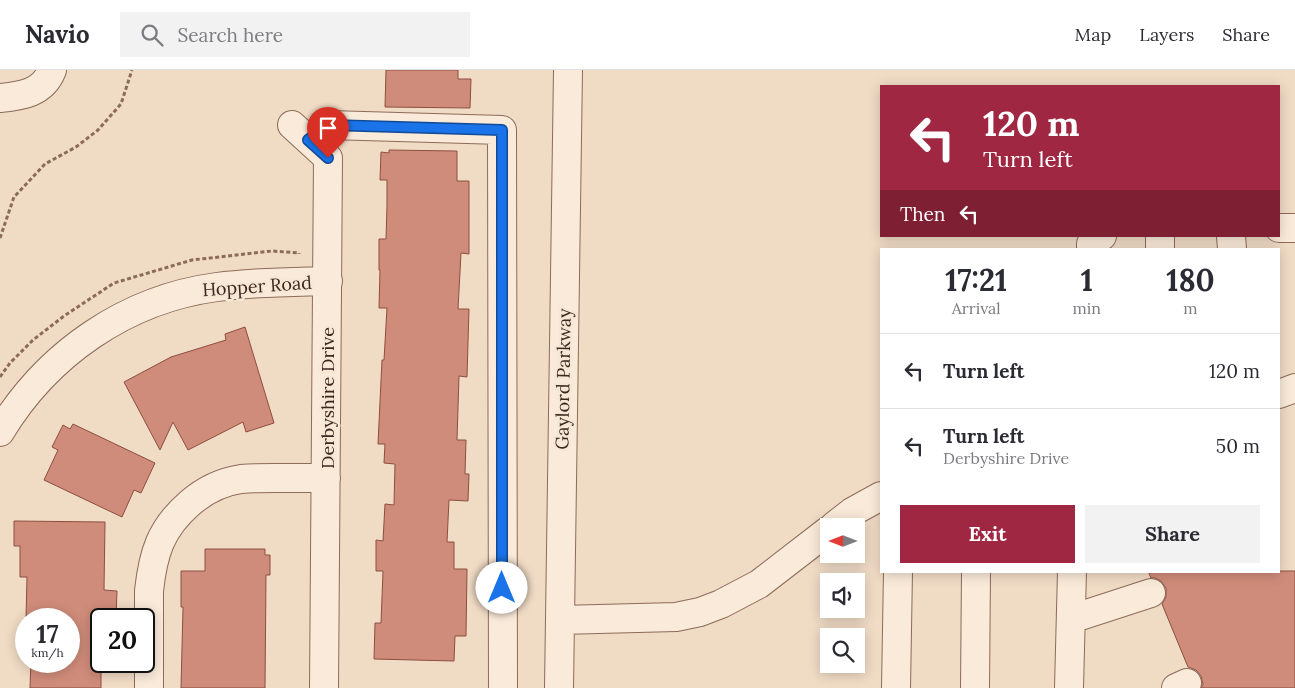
<!DOCTYPE html>
<html lang="en">
<head>
<meta charset="utf-8">
<style>
	body { margin:0; font-family:Lora,serif; background:#f2f2f3; color:#2b2b33; height:100vh; display:flex; flex-direction:column; font-size:19px; white-space:nowrap }
	* { box-sizing:border-box; margin:0 }
	p { font-size:16px; color:#7c7c81 }
	.icon { flex:none; width:28px; height:28px; fill:none; stroke:currentColor; stroke-width:2; stroke-linecap:round; stroke-linejoin:round }
	.map { position:relative; flex:1; overflow:hidden }
	.panel { position:absolute; left:880px; top:178px; width:400px; height:325px; display:flex; flex-direction:column; background:#fff; border-radius:0px; box-shadow:0 2px 12px #0003 }
	.panel>* { flex:none }
	.top-card { position:absolute; left:880px; top:15px; width:400px; height:152px; border-radius:0px; box-shadow:0 2px 12px #0003; background:#9f2741; color:#fff; overflow:hidden }
	.needle { width:32px; rotate:270deg }
	.buttons { position:absolute; left:820px; top:448px; display:grid; gap:10px }
	.buttons a { display:grid; place-items:center; width:45px; height:45px; border-radius:0px; background:#fff; box-shadow:0 2px 12px #0003; font-size:25px }
	.speed { position:absolute; left:15px; top:538px; display:flex; gap:10px; font-size:25px; font-weight:700; text-align:center }
	.speed>* { display:grid; place-content:center; width:65px; height:65px; border-radius:50%; background:#fff; box-shadow:0 2px 12px #0003; line-height:1 }
	.speed small { font-size:12px; font-weight:400 }
	.speed .limit { border:2px solid #111; border-radius:8px; background:#fff; color:#111 }
	.pin { position:absolute; display:grid; place-items:center; width:42px; height:42px; color:#fff; margin:-51px -21px; border-radius:50% 50% 50% 0; rotate:-45deg; box-shadow:0 0 5px #0007 }
	.pin .icon { rotate:45deg }
	.me { position:absolute; width:55px; margin:-28px; rotate:0deg; stroke-linejoin:round; filter:drop-shadow(0 0 4px #0008) }
	.turn { display:flex; align-items:center; gap:18px; height:105px; padding:0 20px; font-size:22px }
	.turn .icon { width:65px; height:65px; stroke-width:2.5 }
	.turn b { display:block; font-size:35px; line-height:42px }
	.then { display:flex; align-items:center; height:48px; padding:0 20px; background:#0003; gap:10px; font-size:19px }
	.eta { display:flex; justify-content:space-evenly; align-items:center; height:85px; text-align:center }
	.eta b { font-size:30px; font-weight:700; line-height:35px }
	.button { display:flex; gap:10px; margin-top:auto; padding:10px 20px }
	.button a { flex:1; height:58px; border-radius:0px; background:#9f2741; color:#fff; font-size:20px; font-weight:700; line-height:58px; text-align:center }
	.button a+a { background:#f2f2f3; color:#2b2b33 }
	ul { padding:0; list-style:none }
	li { display:flex; align-items:center; gap:15px; height:75px; padding:0 20px; border-top:1px solid #e1e1e2 }
	li div { flex:1 }
	li b { display:block; font-size:19px }
	li em { font-style:normal }
	header { display:flex; align-items:center; gap:30px; box-sizing:border-box; height:70px; padding:0 25px; background:#fff; border-bottom:1px solid #e1e1e2 }
	header strong { font-size:24px }
	nav { display:flex; gap:28px; margin-inline-start:auto; font-size:18px }
	.search { width:350px; height:45px; background:#f2f2f3; display:flex; align-items:center; gap:12px; box-sizing:border-box; padding:0 18px; border-radius:0px; color:#7c7c81; font-size:19px }
	.map>svg:first-child { display:block }
	.building { fill:#d08c7a; stroke:#8d4e3f }
	.lines { fill:none; stroke-linecap:round; stroke-linejoin:round }
	.minor-casing { stroke:#8d6b5a; stroke-width:30 }
	.path { stroke:#8d6b5a; stroke-width:3; stroke-dasharray:4 2.5; stroke-linecap:butt }
	.minor { stroke:#faead9; stroke-width:28 }
	.route-casing { stroke:#114b97; stroke-width:12 }
	.route { stroke:#1a73e8; stroke-width:9 }
	.labels { text-anchor:middle; dominant-baseline:central; stroke-width:5; stroke-linejoin:round; paint-order:stroke }
	.street-label { font-size:18px; fill:#3c271f; stroke:#f7e7d5 }
</style>
</head>
<body>
<header>
<strong>Navio</strong>
<div class="search"><svg class="icon" aria-label="search" viewBox="0 0 24 24"><circle cx="10" cy="10" r="6"/><path d="M15 15l6 6"/></svg>Search here</div>
<nav><a>Map</a><a>Layers</a><a>Share</a></nav>
</header>
<div class="map">
<svg width="1295" height="618" viewBox="0 0 1295 618">
	<rect width="100%" height="100%" fill="#f0dbc5"/>
	<!-- building -->
	<path class="building" d="M 386,0 L 458,0 L 458,9 L 471,9 L 470,38 L 385,37 Z
		M 389,80 L 457,81 L 457,111 L 469,111 L 469,184 L 461,183 L 458,239 L 469,239 L 467,307 L 459,306 L 457,370 L 466,370 L 465,404 L 469,404 L 468,431 L 449,430 L 447,472 L 454,472 L 454,499 L 467,499 L 466,566 L 455,566 L 454,591 L 374,589 L 375,553 L 381,553 L 383,501 L 376,501 L 376,470 L 383,471 L 385,434 L 394,435 L 395,394 L 384,393 L 385,374 L 378,374 L 382,290 L 384,290 L 387,238 L 379,238 L 380,200 L 379,200 L 379,169 L 386,169 L 387,136 L 387,110 L 380,110 L 381,82 L 389,83 Z
		M 245,257 L 274,353 L 246,362 L 243,352 L 188,380 L 173,352 L 160,380 L 124,312 L 171,287 L 226,270 L 225,264 Z
		M 73,354 L 155,393 L 141,423 L 134,420 L 122,447 L 44,410 L 58,380 L 52,377 L 63,355 L 70,359 Z
		M 14,451 L 105,452 L 104,520 L 117,521 L 116,548 L 101,548 L 101,618 L 30,618 L 31,591 L 69,591 L 69,549 L 26,549 L 27,507 L 20,507 L 20,476 L 14,476 Z
		M 205,479 L 265,479 L 265,485 L 270,485 L 270,505 L 266,505 L 265,618 L 181,618 L 183,537 L 181,537 L 181,501 L 205,501 Z
		M 1148,501 L 1295,501 L 1295,618 L 1201,618 L 1203,614 L 1201,606 L 1196,600 L 1188,597 L 1162,534 L 1166,527 L 1166,518 L 1161,511 L 1155,508 L 1151,508 Z"/>
	<g class="lines">
		<defs>
			<path id="minor" d="M 0,28 C 22,26 43,23 52,0
				M 292,55 L 328,88 L 324,618
				M 308,69 L 329,55 L 502,60 L 503,618
				M 1279,158 L 1295,158
				M 1231,166 L 1232,179
				M 1091,179 L 1091,174 L 1102,166
				M 1160,179 L 1160,166
				M 1279,324 L 1295,318
				M 0,362 C 47,284 126,229 217,217 C 253,212 291,212 328,211
				M 834,456 L 852,442 L 881,426
				M 1071,549 L 1151,523
				M 560,550 L 676,547 L 700,542 L 721,534 L 759,514 L 829,460
				M 149,618 L 149,521 C 153,484 160,459 190,433 C 205,420 221,412 241,409 C 253,408 264,408 276,408 C 292,408 309,408 326,408
				M 559,618 L 568,0
				M 896,618 L 898,501
				M 975,618 L 976,501
				M 1069,618 L 1072,501
				M 1176,618 L 1187,613"/>
		</defs>
		<!-- minor casing -->
		<use href="#minor" class="minor-casing"/>
		<!-- path -->
		<path class="path" d="M 0,168 L 14,127 L 45,94 L 76,77 L 98,60 L 121,34 L 132,0
			M 0,307 L 10,293 L 33,270 L 64,246 L 114,213 L 192,190 L 272,181 L 299,183 L 299,184"/>
		<!-- minor -->
		<use href="#minor" class="minor"/>
	</g>
	<g class="lines">
		<defs>
			<path id="route" d="M 328,88 L 308,70 L 329,55 L 502,60 L 502,518"/>
		</defs>
		<!-- route casing -->
		<use href="#route" class="route-casing"/>
		<!-- route -->
		<use href="#route" class="route"/>
	</g>
	<g class="labels">
		<!-- street labels -->
		<g class="street-label">
			<text transform="translate(257 216) rotate(-4)">Hopper Road</text>
			<text transform="translate(563 309) rotate(-89)">Gaylord Parkway</text>
			<text transform="translate(327 328) rotate(-90)">Derbyshire Drive</text>
		</g>
	</g>
</svg>
<div class="buttons">
<a><svg class="needle" viewBox="-14 -14 28 28"><path d="M0-13l5 13h-10z" fill="#e53935"/><path d="M0 13l5-13h-10z" fill="#7c7c81"/></svg></a>
<a><svg class="icon" aria-label="sound" viewBox="0 0 24 24"><path d="M4 9h4l5-4v14l-5-4H4zM17 9q2 3 0 6"/></svg></a>
<a><svg class="icon" aria-label="search" viewBox="0 0 24 24"><circle cx="10" cy="10" r="6"/><path d="M15 15l6 6"/></svg></a>
</div>
<div class="speed"><div>17<small>km/h</small></div><div class="limit">20</div></div>
<div class="pin" style="left:328px;top:88px;background:#d93025"><svg class="icon" aria-label="arrive" viewBox="0 0 24 24"><path d="M6 21V4h12l-3 4 3 4H6"/></svg></div>
<svg class="me" style="left:502px;top:518px" viewBox="-20 -20 40 40"><circle r="19" fill="#fff"/><path d="M0-13L10 11 0 6-10 11z" fill="#1a73e8"/></svg>
<div class="top-card">
<div class="turn"><svg class="icon" aria-label="left" viewBox="0 0 24 24"><path d="M17 20v-9H6M10 6l-5 5 5 5"/></svg><div><b>120 m</b>Turn left</div></div>
<div class="then">Then<svg class="icon" aria-label="left" viewBox="0 0 24 24"><path d="M17 20v-9H6M10 6l-5 5 5 5"/></svg></div>
</div>
<section class="panel">
<div class="eta">
<div><b>17:21</b><p>Arrival</p></div>
<div><b>1</b><p>min</p></div>
<div><b>180</b><p>m</p></div>
</div>
<ul>
<li><svg class="icon" aria-label="left" viewBox="0 0 24 24"><path d="M17 20v-9H6M10 6l-5 5 5 5"/></svg><div><b>Turn left</b></div><em>120 m</em></li>
<li><svg class="icon" aria-label="left" viewBox="0 0 24 24"><path d="M17 20v-9H6M10 6l-5 5 5 5"/></svg><div><b>Turn left</b><p>Derbyshire Drive</p></div><em>50 m</em></li>
</ul>
<div class="button"><a>Exit</a><a>Share</a></div>
</section>
</div>
</body>
</html>
